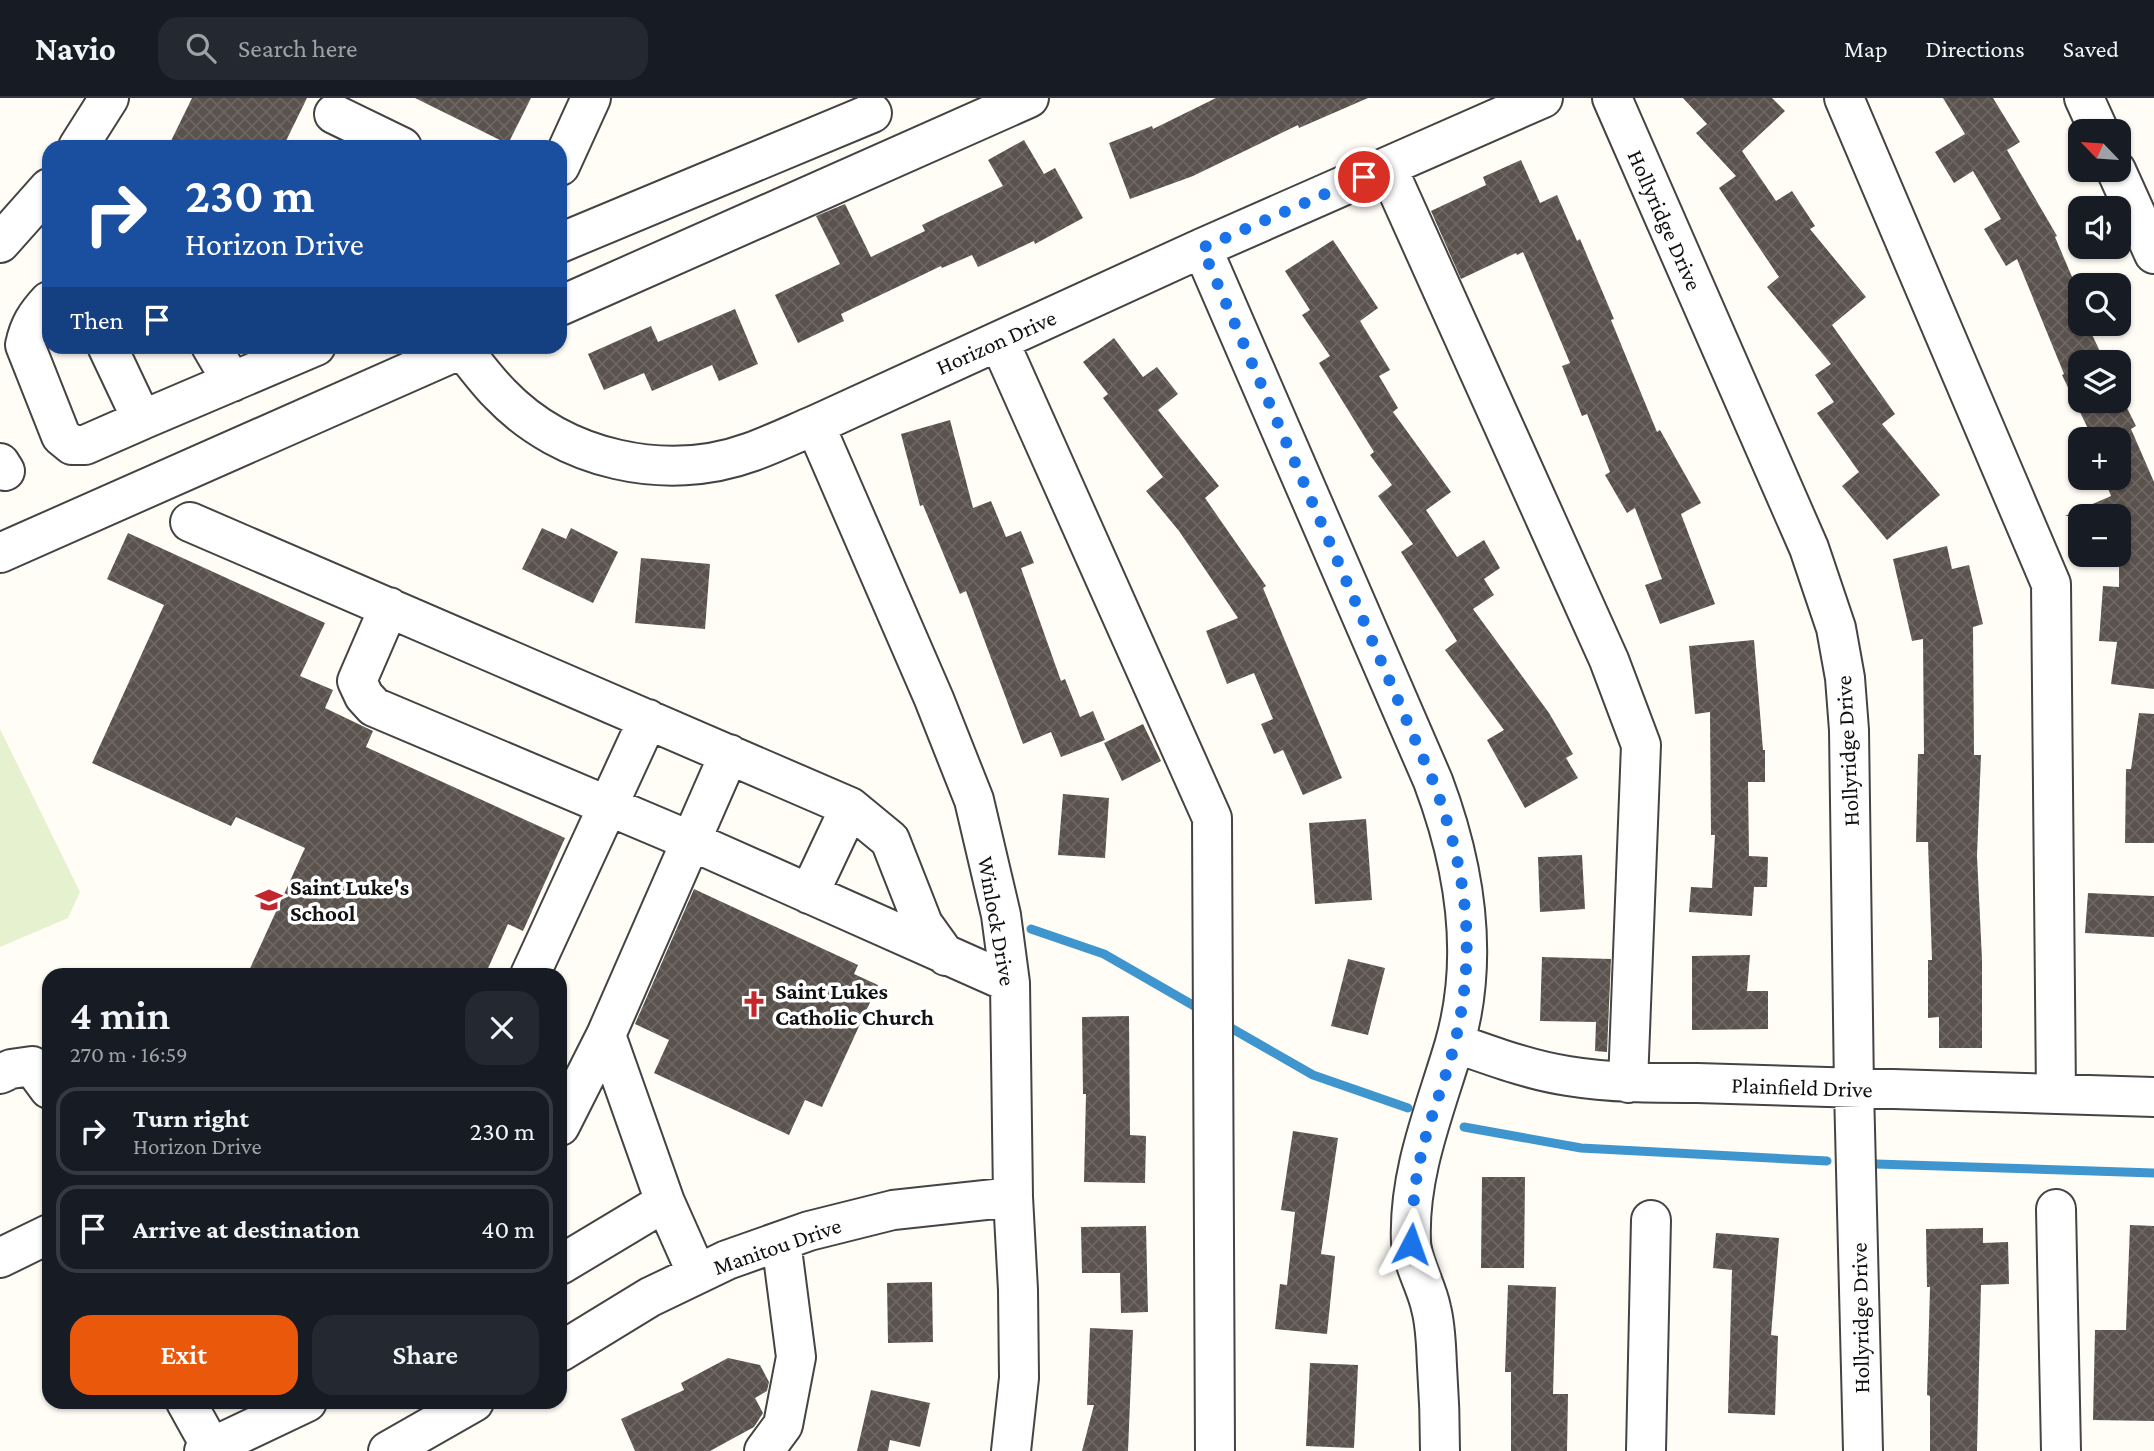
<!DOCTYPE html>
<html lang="en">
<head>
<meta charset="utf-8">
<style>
	body { margin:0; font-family:"Crimson Pro",serif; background:#242831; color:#f1f3f6; height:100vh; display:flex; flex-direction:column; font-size:26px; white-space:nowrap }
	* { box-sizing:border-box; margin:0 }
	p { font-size:23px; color:#9ea1a6 }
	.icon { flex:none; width:38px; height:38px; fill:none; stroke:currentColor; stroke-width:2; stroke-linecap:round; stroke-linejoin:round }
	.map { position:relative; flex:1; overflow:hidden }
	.panel { position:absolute; left:42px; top:870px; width:525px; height:441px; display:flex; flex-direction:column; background:#171b24; border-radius:21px; box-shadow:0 2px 5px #0004 }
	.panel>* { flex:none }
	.hud { position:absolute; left:42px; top:42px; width:525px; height:214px; border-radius:21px; box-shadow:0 2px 5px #0004; background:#1a4fa0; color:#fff; overflow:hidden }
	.needle { width:46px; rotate:295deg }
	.tools { position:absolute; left:2068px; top:21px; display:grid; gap:14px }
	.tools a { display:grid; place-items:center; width:63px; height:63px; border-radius:14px; background:#171b24; box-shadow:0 2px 5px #0004; font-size:35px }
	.pin { position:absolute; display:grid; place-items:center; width:60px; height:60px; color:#fff; margin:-30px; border:4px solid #fff; border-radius:50%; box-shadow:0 2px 7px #0007 }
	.me { position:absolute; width:77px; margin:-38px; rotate:4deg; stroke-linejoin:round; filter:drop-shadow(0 0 5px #0008) }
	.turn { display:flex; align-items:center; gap:24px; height:147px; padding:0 28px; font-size:32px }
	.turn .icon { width:91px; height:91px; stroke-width:2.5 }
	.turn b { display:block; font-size:49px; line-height:60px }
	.then { display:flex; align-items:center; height:66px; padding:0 28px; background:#0003; gap:14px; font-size:26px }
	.round { display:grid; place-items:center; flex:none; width:74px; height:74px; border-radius:21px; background:#242831 }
	.overview { display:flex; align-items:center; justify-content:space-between; height:119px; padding:0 28px }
	h1 { font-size:42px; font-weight:600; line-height:52px }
	.action { display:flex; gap:14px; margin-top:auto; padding:14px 28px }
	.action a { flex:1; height:80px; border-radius:21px; background:#ea580c; color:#fff; font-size:28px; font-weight:600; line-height:80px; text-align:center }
	.action a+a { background:#242831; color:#f1f3f6 }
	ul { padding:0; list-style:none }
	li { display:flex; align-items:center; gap:21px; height:88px; margin:0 14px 10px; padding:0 14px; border:4px solid #363941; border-radius:21px }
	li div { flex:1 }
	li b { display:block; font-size:26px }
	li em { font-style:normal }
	header { display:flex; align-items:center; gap:42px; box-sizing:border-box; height:98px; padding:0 35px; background:#171b24; border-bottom:2px solid #363941 }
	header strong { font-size:33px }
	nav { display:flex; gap:38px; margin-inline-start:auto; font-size:24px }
	.search { width:490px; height:63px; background:#242831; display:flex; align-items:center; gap:18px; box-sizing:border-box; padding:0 24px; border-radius:21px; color:#9ea1a6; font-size:26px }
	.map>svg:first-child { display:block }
	.pitch { fill:#e6f2cf }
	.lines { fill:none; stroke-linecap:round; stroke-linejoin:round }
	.stream { stroke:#3f96cf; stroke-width:9 }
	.building { fill:url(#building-cross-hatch) }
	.minor-casing { stroke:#444; stroke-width:42 }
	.minor { stroke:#fff; stroke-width:38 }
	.route { stroke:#1a73e8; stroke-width:12; stroke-dasharray:0 21.6 }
	.labels { text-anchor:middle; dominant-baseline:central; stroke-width:7; stroke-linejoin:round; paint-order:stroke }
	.street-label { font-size:23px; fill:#111; stroke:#fff }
	.poi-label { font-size:23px; font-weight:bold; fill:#111; stroke:#fff; text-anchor:start }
</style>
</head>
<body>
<header>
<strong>Navio</strong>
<div class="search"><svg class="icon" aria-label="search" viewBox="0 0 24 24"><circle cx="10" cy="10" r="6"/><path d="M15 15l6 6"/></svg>Search here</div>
<nav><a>Map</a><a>Directions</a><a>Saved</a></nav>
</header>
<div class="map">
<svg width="2154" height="1353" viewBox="0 0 2154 1353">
	<defs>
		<pattern id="building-cross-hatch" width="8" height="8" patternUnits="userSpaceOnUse" patternTransform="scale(1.75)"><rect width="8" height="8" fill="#5a524d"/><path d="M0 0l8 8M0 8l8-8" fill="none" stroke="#6d6662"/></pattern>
	</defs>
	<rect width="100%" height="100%" fill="#fffdf5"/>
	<!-- pitch -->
	<path class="pitch" d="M 0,631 L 80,794 L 68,820 L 0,849 Z"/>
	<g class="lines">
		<!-- stream -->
		<path class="stream" d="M 1031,831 L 1104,856 L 1203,913
			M 1224,926 L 1313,977 L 1408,1010
			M 1464,1029 L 1581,1050 L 1827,1063
			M 1876,1066 L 2154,1075"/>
	</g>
	<!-- building -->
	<path class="building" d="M 192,0 L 307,0 L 283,49 L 168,49 Z
		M 415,0 L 531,0 L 508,46 Z
		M 1216,0 L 1368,0 L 1299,30 L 1298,27 L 1193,78 L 1130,101 L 1109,45 L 1152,28 L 1153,31 Z
		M 1683,0 L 1772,0 L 1785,13 L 1742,53 L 1776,103 L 1792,93 L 1815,128 L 1810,131 L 1866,199 L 1832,227 L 1895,316 L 1882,326 L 1940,397 L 1887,442 L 1842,388 L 1859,374 L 1817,315 L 1834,304 L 1815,277 L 1831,266 L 1767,189 L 1779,179 L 1719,90 L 1736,78 L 1696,35 L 1707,26 Z
		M 1943,0 L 1993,0 L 2020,44 L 2007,52 L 2057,138 L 2055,139 L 2081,200 L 2081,226 L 2087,226 L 2105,264 L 2081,264 L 2081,303 L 2119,303 L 2119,294 L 2136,328 L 2131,331 L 2154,384 L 2154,591 L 2111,586 L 2117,544 L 2099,543 L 2103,488 L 2119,489 L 2119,418 L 2065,418 L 2111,398 L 2104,380 L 2119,380 L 2119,341 L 2093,341 L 2062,277 L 2064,276 L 2017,161 L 2006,168 L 1984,131 L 2001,121 L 1973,73 L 1954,85 L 1935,54 L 1965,36 Z
		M 1024,42 L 1044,76 L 1055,70 L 1083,120 L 1035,146 L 1034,143 L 978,169 L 972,157 L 942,170 L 941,168 L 841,216 L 844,223 L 798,245 L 775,197 L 840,166 L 816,118 L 845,106 L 871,159 L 925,133 L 922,127 L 1003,88 L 988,62 Z
		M 1521,62 L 1540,105 L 1557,97 L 1577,143 L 1580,141 L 1614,221 L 1611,222 L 1657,334 L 1660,332 L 1701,405 L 1681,416 L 1715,506 L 1660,526 L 1645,487 L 1662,481 L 1635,410 L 1627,415 L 1605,377 L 1610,374 L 1587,316 L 1582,318 L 1562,268 L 1570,265 L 1523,154 L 1517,157 L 1516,155 L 1461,181 L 1431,113 L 1486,87 L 1483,79 Z
		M 1333,142 L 1378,210 L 1360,223 L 1390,272 L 1379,278 L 1398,310 L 1393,314 L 1451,394 L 1426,412 L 1457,459 L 1484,442 L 1500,470 L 1484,481 L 1494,497 L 1473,511 L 1549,615 L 1573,656 L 1566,660 L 1578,680 L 1525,710 L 1487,642 L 1504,632 L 1445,552 L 1457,543 L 1401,454 L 1413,446 L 1378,398 L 1392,387 L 1370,357 L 1374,354 L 1319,265 L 1330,258 L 1302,217 L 1310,212 L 1285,173 Z
		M 735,211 L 758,266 L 719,283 L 712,267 L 652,293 L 644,275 L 604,292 L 588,256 L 651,228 L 658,244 Z
		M 1114,240 L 1143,279 L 1157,269 L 1178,296 L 1158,312 L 1219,388 L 1205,400 L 1266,488 L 1263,490 L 1342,680 L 1303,697 L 1283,652 L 1274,656 L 1261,626 L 1273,621 L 1254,575 L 1227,586 L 1206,533 L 1238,520 L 1179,433 L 1146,393 L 1163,379 L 1103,300 L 1108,296 L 1083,264 Z
		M 950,322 L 973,410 L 991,403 L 1006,439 L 1021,433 L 1034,465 L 1021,470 L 1061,583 L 1065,581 L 1080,619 L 1093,613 L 1105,642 L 1061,659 L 1051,634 L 1023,646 L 966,493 L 960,496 L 923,407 L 920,408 L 901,336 Z
		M 542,430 L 566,441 L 571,430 L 618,454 L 593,505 L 522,471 Z
		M 128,435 L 325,525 L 300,578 L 333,592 L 325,610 L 373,633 L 366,649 L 565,740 L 523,833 L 508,826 L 485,877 L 247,877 L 305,750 L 236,719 L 231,728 L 92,665 L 164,507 L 107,481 Z
		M 1947,448 L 1952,471 L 1969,467 L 1983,526 L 1973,529 L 1974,657 L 1981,657 L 1977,758 L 1982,862 L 1982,950 L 1939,950 L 1939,919 L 1928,920 L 1928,862 L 1932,862 L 1928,744 L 1916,744 L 1918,656 L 1924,656 L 1923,541 L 1912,543 L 1893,461 Z
		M 641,460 L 710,466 L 705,531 L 635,525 Z
		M 1754,542 L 1763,652 L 1765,652 L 1765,684 L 1748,684 L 1749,758 L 1768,759 L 1767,789 L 1754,789 L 1752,818 L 1689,814 L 1691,789 L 1712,790 L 1715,737 L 1711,737 L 1710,614 L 1695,616 L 1689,548 Z
		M 2139,615 L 2154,616 L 2154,745 L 2125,745 L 2126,671 L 2131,671 Z
		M 1143,626 L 1161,663 L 1122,683 L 1104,645 Z
		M 1063,696 L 1109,700 L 1105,760 L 1058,757 Z
		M 1366,721 L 1372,802 L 1315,806 L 1309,725 Z
		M 1582,757 L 1585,811 L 1540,814 L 1538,759 Z
		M 694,791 L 858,867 L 854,876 L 878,887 L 822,1009 L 805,1002 L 789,1037 L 654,975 L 669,942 L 635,926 Z
		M 2088,795 L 2154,798 L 2154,839 L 2085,835 Z
		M 1750,857 L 1747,893 L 1768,893 L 1768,931 L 1692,932 L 1692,858 Z
		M 1542,859 L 1611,861 L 1607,954 L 1595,953 L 1596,924 L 1540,923 Z
		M 1348,861 L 1385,870 L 1368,937 L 1331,928 Z
		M 1129,918 L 1130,1037 L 1146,1038 L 1145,1085 L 1084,1084 L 1086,996 L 1083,996 L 1082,919 Z
		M 1293,1033 L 1338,1040 L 1321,1156 L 1335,1158 L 1327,1236 L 1275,1231 L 1280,1186 L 1287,1187 L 1295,1114 L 1281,1112 Z
		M 1482,1079 L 1525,1079 L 1524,1170 L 1481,1170 Z
		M 2130,1127 L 2154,1128 L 2154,1323 L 2093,1322 L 2095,1232 L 2126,1232 Z
		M 1144,1128 L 1146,1128 L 1148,1214 L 1121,1215 L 1120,1175 L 1082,1175 L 1081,1129 Z
		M 1983,1130 L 1983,1145 L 2008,1144 L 2009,1186 L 1981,1187 L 1977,1353 L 1930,1353 L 1930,1298 L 1927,1297 L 1930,1189 L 1927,1189 L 1926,1131 Z
		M 1716,1135 L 1779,1140 L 1771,1237 L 1778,1238 L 1775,1317 L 1728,1315 L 1732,1172 L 1713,1170 Z
		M 932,1184 L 933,1244 L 888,1245 L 887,1185 Z
		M 1508,1187 L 1556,1189 L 1553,1296 L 1568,1296 L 1567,1353 L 1511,1353 L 1511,1274 L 1505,1274 Z
		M 1090,1230 L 1133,1232 L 1128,1353 L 1082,1353 L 1094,1307 L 1087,1307 Z
		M 728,1260 L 760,1267 L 769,1284 L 767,1293 L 755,1300 L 763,1315 L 754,1329 L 710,1353 L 635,1353 L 621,1321 L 684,1292 L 681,1285 Z
		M 1310,1265 L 1358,1267 L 1354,1350 L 1306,1348 Z
		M 871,1292 L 930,1305 L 920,1349 L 890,1342 L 888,1353 L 857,1353 Z"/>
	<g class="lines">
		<defs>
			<path id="minor" d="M 1612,0 L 1809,450 L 1836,530 L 1845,580 L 1849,632 L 1854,991 L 1863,1353
				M 1844,0 L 2051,486 L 2056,996
				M 2084,0 L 2099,33
				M 334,16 L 402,49
				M 78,49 L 109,0
				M 560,68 L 591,0
				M 1387,69 L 1609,562 L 1641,647 L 1628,985
				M 2116,72 L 2154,156
				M 0,145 L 49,90
				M 560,145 L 872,15
				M 1202,150 L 1433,683 C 1465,768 1480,859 1454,948 C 1435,1012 1408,1076 1411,1144 C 1412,1165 1427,1189 1431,1210 C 1436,1229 1436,1249 1437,1268 C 1439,1296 1440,1325 1440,1353
				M 49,203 C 36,217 29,228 25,247 L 61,338 L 72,347 L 85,347 L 142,322
				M 560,208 L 1029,0
				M 999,243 L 1212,720 L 1215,1353
				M 107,248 L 142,322 L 316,248
				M 211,248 L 232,284
				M 462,251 C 475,266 486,282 500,296 C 563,362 666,385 751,354 C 773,346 794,336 815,327 L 1202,150 L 1543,0
				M 815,327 L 934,601 L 974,702 L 1001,817 L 1010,885 L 1013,1099 L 1018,1192 L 1019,1280 L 1011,1353
				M 0,365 L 5,373
				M 190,424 L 850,709 L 890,742 L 923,826 L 946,858
				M 0,455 L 468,248
				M 389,509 L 357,583 L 364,598 L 374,609 L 691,743 L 1010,885
				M 809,796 L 850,709
				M 530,877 L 648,621
				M 606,937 L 665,1104 L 697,1176
				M 1455,945 C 1492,958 1529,972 1568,978 C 1611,985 1653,985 1697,985 L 2154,999
				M 0,976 L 11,971 L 32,968 L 49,991
				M 560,1028 L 606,937 L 729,656
				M 2056,1111 L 2061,1353
				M 0,1160 L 49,1136
				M 560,1167 L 665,1104
				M 560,1254 L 650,1199 L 727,1162 L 809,1133 L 893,1112 L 1013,1099
				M 186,1304 L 211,1349
				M 204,1353 L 307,1304
				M 388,1353 L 474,1304
				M 764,1353 L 783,1327 L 796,1259 L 781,1143
				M 1646,1353 L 1651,1122"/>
		</defs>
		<!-- minor casing -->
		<use href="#minor" class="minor-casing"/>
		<!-- minor -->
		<use href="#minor" class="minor"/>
	</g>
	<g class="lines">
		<!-- route -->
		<path class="route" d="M 1364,79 L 1202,150 L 1433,683 C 1467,771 1477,851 1455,944 C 1445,986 1427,1025 1419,1067 C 1413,1093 1413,1120 1411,1146"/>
	</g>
	<!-- icons -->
	<defs>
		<symbol id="school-bare" viewBox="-9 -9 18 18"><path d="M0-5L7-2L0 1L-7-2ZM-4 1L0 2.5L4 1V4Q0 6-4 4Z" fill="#c4262e" stroke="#fff" stroke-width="2.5" paint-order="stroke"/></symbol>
		<symbol id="church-bare" viewBox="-9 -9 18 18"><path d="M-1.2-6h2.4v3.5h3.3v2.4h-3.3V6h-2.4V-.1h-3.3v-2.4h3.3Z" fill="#c4262e" stroke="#fff" stroke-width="2.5" paint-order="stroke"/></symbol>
	</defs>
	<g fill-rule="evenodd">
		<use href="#school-bare" x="250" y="783" width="38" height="38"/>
		<use href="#church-bare" x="735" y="887" width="38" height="38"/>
	</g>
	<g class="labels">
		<!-- street labels -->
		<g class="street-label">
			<text transform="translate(1665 122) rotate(66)">Hollyridge Drive</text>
			<text transform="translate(996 244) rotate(-24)">Horizon Drive</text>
			<text transform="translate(1847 653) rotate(-93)">Hollyridge Drive</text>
			<text transform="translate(997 823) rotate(80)">Winlock Drive</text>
			<text transform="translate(1802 989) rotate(2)">Plainfield Drive</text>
			<text transform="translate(777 1148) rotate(-19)">Manitou Drive</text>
			<text transform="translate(1860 1220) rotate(-91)">Hollyridge Drive</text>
		</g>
		<!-- poi labels -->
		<g class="poi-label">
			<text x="290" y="789">Saint Luke's<tspan x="290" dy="26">School</tspan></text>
			<text x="775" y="893">Saint Lukes<tspan x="775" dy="26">Catholic Church</tspan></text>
		</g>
	</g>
</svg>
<div class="tools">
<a><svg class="needle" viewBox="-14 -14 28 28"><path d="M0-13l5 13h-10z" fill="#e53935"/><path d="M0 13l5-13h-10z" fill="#9ea1a6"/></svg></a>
<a><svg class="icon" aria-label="sound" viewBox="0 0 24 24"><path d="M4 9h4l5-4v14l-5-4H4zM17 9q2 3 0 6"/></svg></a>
<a><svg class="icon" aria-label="search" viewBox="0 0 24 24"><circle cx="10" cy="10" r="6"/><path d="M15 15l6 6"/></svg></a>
<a><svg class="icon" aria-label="layers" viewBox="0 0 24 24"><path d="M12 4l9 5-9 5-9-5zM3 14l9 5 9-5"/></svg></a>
<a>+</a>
<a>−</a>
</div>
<div class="pin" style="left:1364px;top:79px;background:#d93025"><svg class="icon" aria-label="arrive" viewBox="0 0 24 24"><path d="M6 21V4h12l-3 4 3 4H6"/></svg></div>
<svg class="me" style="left:1411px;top:1146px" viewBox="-20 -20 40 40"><path d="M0-17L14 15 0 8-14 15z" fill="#1a73e8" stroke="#fff" stroke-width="4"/></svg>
<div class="hud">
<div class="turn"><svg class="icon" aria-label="right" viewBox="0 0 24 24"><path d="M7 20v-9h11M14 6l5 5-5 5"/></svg><div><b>230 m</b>Horizon Drive</div></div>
<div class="then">Then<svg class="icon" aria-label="arrive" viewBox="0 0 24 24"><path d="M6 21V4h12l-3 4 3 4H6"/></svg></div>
</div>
<section class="panel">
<div class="overview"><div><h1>4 min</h1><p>270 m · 16:59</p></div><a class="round"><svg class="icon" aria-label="close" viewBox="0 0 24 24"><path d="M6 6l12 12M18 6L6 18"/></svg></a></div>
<ul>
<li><svg class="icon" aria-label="right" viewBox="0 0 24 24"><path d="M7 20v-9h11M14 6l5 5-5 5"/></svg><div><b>Turn right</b><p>Horizon Drive</p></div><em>230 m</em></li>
<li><svg class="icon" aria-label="arrive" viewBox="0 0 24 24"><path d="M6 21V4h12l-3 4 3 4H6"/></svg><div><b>Arrive at destination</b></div><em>40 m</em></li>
</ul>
<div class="action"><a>Exit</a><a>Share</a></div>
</section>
</div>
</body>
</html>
